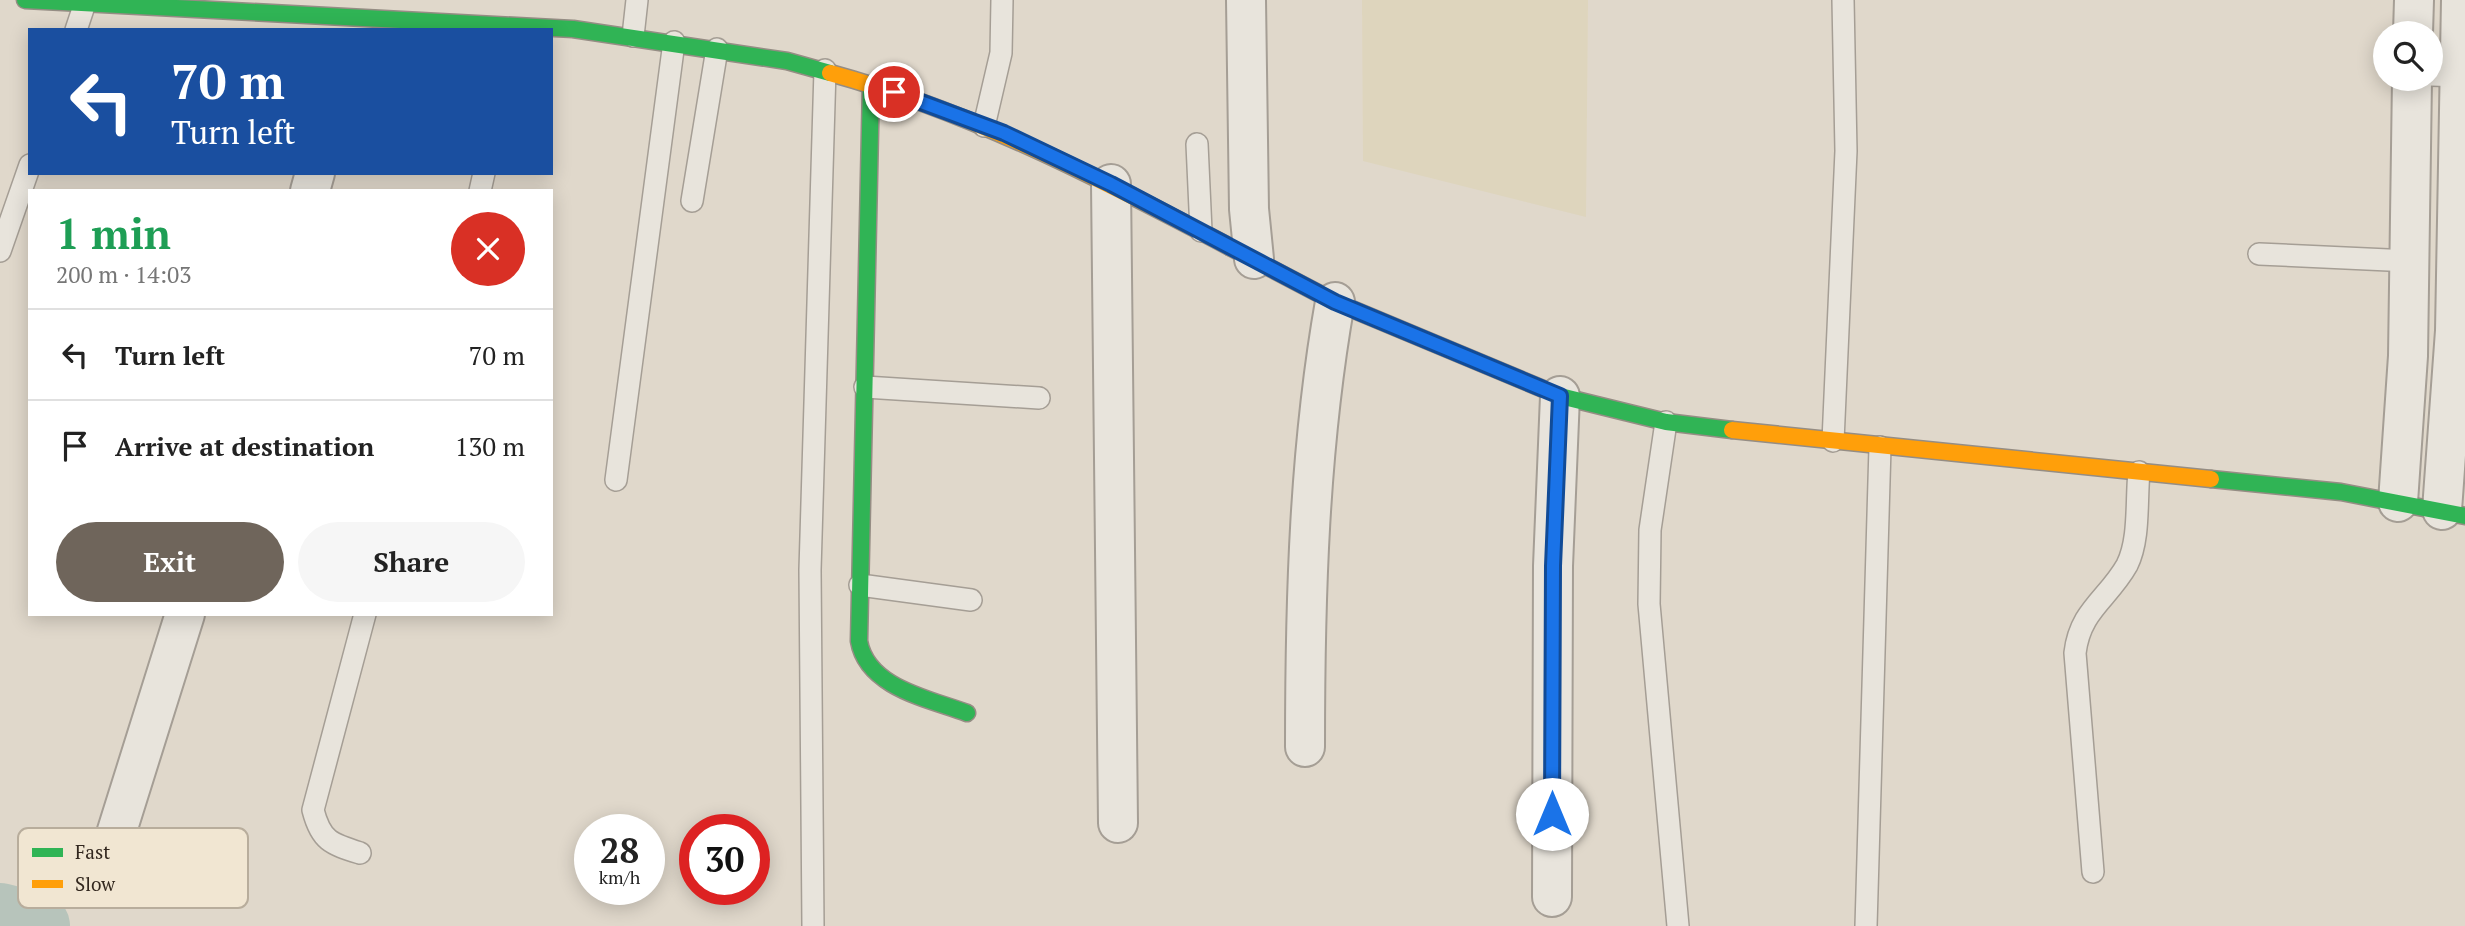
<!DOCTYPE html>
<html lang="en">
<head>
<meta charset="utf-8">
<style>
	body { margin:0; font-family:"PT Serif",serif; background:#f6f6f6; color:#222; height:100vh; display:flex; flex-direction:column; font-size:26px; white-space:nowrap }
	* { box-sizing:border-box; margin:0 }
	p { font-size:23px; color:#767676 }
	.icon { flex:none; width:38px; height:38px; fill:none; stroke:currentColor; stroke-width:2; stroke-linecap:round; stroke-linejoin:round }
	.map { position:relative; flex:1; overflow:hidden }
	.side { position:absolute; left:28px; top:189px; width:525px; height:427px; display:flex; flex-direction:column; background:#fff; border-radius:0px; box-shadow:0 4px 18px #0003 }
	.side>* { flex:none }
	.top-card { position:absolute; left:28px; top:28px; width:525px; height:147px; border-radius:0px; box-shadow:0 4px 18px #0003; background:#1a4fa0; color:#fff; overflow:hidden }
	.buttons { position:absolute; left:2373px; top:21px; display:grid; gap:14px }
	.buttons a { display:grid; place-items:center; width:70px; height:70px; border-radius:50%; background:#fff; box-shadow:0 4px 18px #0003; font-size:35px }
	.speed { position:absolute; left:574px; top:814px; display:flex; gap:14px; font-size:35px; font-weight:700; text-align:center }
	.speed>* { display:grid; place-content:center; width:91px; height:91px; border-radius:50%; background:#fff; box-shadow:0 4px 18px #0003; line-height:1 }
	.speed small { font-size:18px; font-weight:400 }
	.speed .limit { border:10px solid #d22; background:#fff; color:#111 }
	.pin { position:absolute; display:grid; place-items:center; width:60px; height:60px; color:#fff; margin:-30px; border:4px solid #fff; border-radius:50%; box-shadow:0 2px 7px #0007 }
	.me { position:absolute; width:77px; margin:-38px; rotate:0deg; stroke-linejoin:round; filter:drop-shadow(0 0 5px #0008) }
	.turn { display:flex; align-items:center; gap:24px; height:147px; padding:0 28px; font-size:32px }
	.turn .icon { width:91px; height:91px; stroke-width:2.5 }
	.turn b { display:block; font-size:49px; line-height:60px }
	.round { display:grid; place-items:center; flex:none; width:74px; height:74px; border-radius:37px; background:#f6f6f6 }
	.headline { display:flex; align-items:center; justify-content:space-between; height:119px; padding:0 28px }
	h1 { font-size:42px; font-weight:600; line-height:52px; color:#1e9e55 }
	.action { display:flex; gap:14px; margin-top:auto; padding:14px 28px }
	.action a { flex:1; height:80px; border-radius:42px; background:#6f655b; color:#fff; font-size:28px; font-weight:600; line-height:80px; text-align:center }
	.action a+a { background:#f6f6f6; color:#222 }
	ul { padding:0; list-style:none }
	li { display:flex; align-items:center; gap:21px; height:91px; padding:0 28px; border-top:2px solid #e0e0e0 }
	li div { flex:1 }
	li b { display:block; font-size:26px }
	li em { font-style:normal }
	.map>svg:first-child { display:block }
	.farmland { fill:#ded5bd }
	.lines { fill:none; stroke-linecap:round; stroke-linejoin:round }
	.river { stroke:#b7c4bb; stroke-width:68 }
	.lane-casing { stroke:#a59e95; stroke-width:24 }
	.street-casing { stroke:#a59e95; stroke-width:42 }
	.fast-casing { stroke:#958d84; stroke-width:19 }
	.slow-casing { stroke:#958d84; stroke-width:19 }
	.lane { stroke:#e8e4dc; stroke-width:21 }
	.street { stroke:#e8e4dc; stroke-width:38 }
	.fast { stroke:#30b455; stroke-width:16 }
	.slow { stroke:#ff9f0a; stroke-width:16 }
	.route-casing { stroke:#114b97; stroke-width:18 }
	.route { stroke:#1a73e8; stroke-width:12 }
	.key { fill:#f1e6d2; stroke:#b8ad9c; stroke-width:2 }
	.key-label { font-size:19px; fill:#32271e }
</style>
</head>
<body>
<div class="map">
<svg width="2465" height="926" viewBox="0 0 2465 926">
	<rect width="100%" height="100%" fill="#e0d8cb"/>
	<!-- farmland -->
	<path class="farmland" d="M 1362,0 L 1588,0 L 1586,217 L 1363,161 Z"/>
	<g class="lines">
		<!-- river -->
		<path class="river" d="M 0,917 L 36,926"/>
		<defs>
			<path id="lane" d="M 76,30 L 85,3
				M 633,36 L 637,0
				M 2431,75 L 2465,76
				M 984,126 L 1001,53 L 1002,0
				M 1197,144 L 1201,231
				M 480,191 L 484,173
				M 692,201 L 717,49
				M 0,251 L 30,165
				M 2259,254 L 2410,261
				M 865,387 L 1039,398
				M 1666,422 L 1650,530 L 1649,604 L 1678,926
				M 1833,441 L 1846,151 L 1843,0
				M 616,480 L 674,42
				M 860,585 L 971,600
				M 360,853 C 331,844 321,841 313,810 L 365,614
				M 2093,872 L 2075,653 C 2080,610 2108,599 2127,565 C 2140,539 2136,501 2139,472
				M 813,926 L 810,570 L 825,70
				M 1866,926 L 1880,447"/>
			<path id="street" d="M 1246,0 L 1249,209 L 1254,259
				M 2413,33 L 2414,0
				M 1111,184 L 1118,823
				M 310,191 L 315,173
				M 2398,502 L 2408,356 L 2412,79
				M 2442,510 L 2455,331 L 2461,0
				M 1305,747 C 1305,598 1309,449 1335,302
				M 111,850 L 185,614
				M 1552,897 L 1553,566 L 1560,396"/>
			<path id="fast" d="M 25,0 L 573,29 L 787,61 L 830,73
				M 871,84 L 859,641 C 867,688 930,699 967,713
				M 1230,247 L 1335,302 L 1560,396 L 1666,422 L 1732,430
				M 2211,479 L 2341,492 L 2465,516"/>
			<path id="slow" d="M 830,73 C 972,112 1101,179 1230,247
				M 1732,430 L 2211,479"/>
		</defs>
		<!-- lane casing -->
		<use href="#lane" class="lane-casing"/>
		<!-- street casing -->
		<use href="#street" class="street-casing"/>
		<!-- fast casing -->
		<use href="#fast" class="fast-casing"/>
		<!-- slow casing -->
		<use href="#slow" class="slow-casing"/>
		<!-- lane -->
		<use href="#lane" class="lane"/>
		<!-- street -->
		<use href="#street" class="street"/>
		<!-- fast -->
		<use href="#fast" class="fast"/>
		<!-- slow -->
		<use href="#slow" class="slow"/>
	</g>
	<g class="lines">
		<defs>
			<path id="route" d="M 894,92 L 1004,133 L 1111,184 L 1335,302 L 1560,396 L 1553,566 L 1552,814"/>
		</defs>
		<!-- route casing -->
		<use href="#route" class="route-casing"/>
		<!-- route -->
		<use href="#route" class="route"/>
	</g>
	<!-- legend -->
	<rect x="18" y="828" width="230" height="80" rx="10" class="key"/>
	<rect x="32" y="848" width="31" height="9" fill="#30b455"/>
	<rect x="32" y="880" width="31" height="8" fill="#ff9f0a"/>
	<g class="key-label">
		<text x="75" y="859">Fast</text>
		<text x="75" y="891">Slow</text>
	</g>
</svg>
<div class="buttons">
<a><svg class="icon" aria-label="search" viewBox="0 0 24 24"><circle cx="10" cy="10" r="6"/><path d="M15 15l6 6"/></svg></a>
</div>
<div class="speed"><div>28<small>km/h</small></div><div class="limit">30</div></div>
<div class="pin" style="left:894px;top:92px;background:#d93025"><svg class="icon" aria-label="arrive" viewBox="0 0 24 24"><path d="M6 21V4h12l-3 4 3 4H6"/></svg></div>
<svg class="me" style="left:1552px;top:814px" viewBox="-20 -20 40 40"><circle r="19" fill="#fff"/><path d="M0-13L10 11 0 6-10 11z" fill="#1a73e8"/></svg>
<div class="top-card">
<div class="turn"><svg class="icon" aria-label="left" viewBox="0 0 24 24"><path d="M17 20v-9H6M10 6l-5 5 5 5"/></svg><div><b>70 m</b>Turn left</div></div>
</div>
<section class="side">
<div class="headline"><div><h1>1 min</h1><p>200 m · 14:03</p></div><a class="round" style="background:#d93025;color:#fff"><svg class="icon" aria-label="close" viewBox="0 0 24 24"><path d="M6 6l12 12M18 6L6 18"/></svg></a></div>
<ul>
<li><svg class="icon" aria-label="left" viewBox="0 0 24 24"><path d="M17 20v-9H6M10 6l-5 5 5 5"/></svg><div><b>Turn left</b></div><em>70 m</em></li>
<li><svg class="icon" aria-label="arrive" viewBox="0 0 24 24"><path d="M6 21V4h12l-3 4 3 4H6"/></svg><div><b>Arrive at destination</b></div><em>130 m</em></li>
</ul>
<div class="action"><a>Exit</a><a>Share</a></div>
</section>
</div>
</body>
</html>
